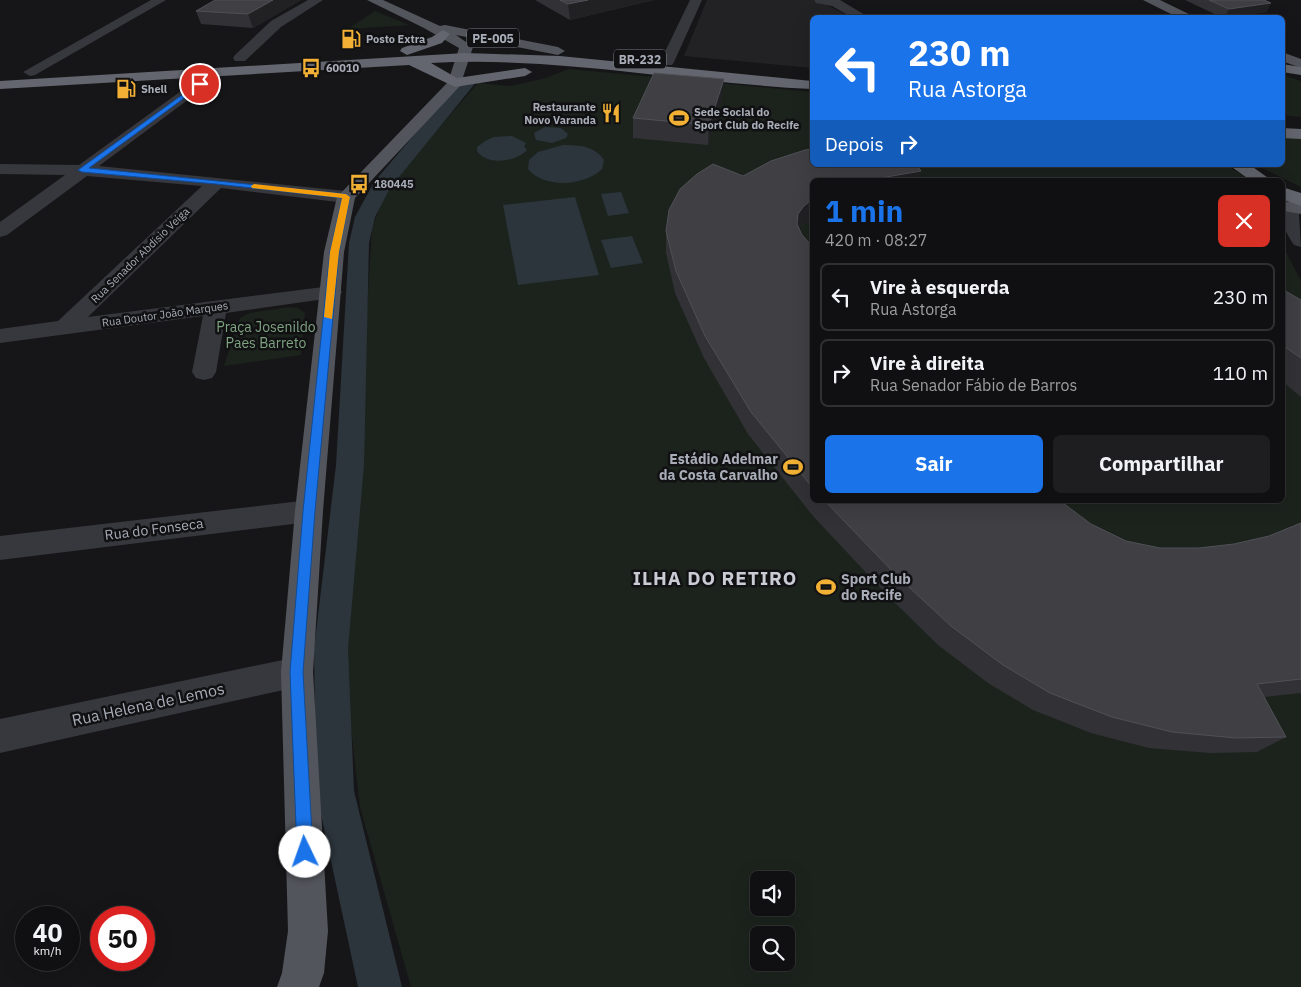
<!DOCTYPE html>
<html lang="pt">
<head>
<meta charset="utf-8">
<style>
	body { margin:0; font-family:"IBM Plex Sans",sans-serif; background:#1e1e20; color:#f1f3f6; height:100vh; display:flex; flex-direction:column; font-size:19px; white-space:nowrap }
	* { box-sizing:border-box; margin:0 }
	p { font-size:16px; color:#9c9d9f }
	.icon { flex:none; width:28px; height:28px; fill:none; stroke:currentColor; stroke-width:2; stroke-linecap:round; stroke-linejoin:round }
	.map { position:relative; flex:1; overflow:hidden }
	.details { position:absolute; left:810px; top:178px; width:475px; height:325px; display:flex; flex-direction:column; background:#101012; border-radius:8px; box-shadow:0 5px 20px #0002,0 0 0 1px #303032 }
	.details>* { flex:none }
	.hud { position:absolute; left:810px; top:15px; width:475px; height:152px; border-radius:8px; box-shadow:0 5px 20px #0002,0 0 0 1px #303032; background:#1a73e8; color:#fff; overflow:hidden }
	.controls { position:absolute; left:750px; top:871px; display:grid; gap:10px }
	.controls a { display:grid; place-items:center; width:45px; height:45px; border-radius:8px; background:#101012; box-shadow:0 5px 20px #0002,0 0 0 1px #303032; font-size:25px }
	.speed { position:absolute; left:15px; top:906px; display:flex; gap:10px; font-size:25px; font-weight:700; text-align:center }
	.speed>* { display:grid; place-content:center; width:65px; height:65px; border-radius:50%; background:#101012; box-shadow:0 5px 20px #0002,0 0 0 1px #303032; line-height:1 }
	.speed small { font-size:12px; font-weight:400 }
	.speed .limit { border:8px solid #d22; background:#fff; color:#111 }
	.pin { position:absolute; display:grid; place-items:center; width:42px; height:42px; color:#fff; margin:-21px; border:2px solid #fff; border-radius:50%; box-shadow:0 1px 5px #0007 }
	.me { position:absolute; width:55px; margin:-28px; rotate:357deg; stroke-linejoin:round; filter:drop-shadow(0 0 4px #0008) }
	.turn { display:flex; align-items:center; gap:18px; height:105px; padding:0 15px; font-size:22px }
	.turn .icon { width:65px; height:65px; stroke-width:2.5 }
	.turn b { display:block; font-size:35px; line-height:42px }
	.then { display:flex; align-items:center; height:48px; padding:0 15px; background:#0003; gap:10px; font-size:19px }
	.round { display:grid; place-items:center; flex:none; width:52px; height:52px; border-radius:8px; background:#1e1e20 }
	.headline { display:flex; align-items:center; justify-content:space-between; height:85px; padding:0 15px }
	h1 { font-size:30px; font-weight:700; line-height:38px; color:#1a73e8 }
	.action { display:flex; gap:10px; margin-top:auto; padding:10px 15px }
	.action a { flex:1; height:58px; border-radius:8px; background:#1a73e8; color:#fff; font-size:20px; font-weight:700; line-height:58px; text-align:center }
	.action a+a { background:#1e1e20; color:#f1f3f6 }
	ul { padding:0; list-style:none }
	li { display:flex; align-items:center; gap:15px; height:68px; margin:0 10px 8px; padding:0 5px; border:2px solid #303032; border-radius:8px }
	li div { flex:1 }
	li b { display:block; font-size:19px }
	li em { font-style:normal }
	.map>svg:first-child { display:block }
	.built { fill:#222225 }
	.green { fill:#1c231d; fill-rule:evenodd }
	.water { fill:#2c353c }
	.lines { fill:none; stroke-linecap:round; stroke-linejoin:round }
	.canal { fill:#2c353c; fill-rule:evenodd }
	.minor { fill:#37383d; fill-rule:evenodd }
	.major { fill:#53555c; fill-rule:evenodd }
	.highway { fill:#63666e; fill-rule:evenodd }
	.wall { fill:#323236 }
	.shaded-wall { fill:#212124 }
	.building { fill:#3f3f44; stroke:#4f5156 }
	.route { fill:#1a73e8; stroke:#114b97 }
	.slow { fill:#f59e0b }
	.labels { text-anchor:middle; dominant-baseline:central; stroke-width:5; stroke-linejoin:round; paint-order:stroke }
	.far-poi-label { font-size:11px; font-weight:bold; fill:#a8adb8; stroke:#111113; text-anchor:start }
	.far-street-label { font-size:11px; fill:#a8adb8; stroke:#111113 }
	.shield { fill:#111113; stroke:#7b7e86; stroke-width:1 }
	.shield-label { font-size:12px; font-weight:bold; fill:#a8adb8 }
	.park-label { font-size:14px; fill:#7fa381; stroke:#111113 }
	.poi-label { font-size:14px; font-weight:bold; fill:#a8adb8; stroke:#111113; text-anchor:end }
	.street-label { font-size:14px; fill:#a8adb8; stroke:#111113 }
	.near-street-label { font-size:16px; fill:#a8adb8; stroke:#111113 }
	.district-label { font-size:19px; font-weight:bold; letter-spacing:1px; fill:#c9ccd4; stroke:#111113 }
</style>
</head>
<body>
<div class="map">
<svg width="1301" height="987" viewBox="0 0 1301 987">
	<rect width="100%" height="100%" fill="#161618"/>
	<!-- built -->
	<path class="built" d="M 707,0 L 813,0 L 825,4 L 850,17 L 812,18 L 812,68 L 684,56 Z"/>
	<!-- green -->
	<path class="green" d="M 375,11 L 409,25 L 348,29 Z
		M 569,69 L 812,92 L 812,165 L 1226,165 L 1250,180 L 812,180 L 812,500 L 1282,500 L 1283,246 L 1301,281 L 1301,987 L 411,987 L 360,807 L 345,675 L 372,228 L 384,196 L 402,170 L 478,83 L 510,86 L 546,78 ZM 759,880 L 786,880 L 786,908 L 759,908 ZM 759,935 L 786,935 L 786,962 L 759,962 Z
		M 1283,75 L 1301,81 L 1301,117 L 1283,115 Z
		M 1283,135 L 1301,137 L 1301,187 L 1256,165 L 1282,165 Z
		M 289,307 L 298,308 L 305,313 L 301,355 L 224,366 L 240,318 L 249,313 Z"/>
	<!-- water -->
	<path class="water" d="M 545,127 L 561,128 L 568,134 L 566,138 L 552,143 L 536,140 L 534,133 Z
		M 512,136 L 526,143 L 524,146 L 527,150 C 516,162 487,166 477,151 L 477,147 L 487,140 L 494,137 Z
		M 563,145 C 578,145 595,146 604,160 L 602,169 C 585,186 544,189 528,169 L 529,160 L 538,152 Z
		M 621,192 L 629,213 L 608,216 L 601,194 Z
		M 575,197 L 599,275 L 518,285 L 503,205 Z
		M 632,236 L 643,263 L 611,268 L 601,240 Z"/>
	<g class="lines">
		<!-- canal -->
		<path class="canal" d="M 467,78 L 475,83 L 473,86 L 390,188 L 375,217 L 369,243 L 364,465 L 348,649 L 354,791 L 402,987 L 358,987 L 316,791 L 314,649 L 336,465 L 349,243 L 355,217 L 374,182 L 461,80 Z"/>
		<!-- minor -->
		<path class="minor" d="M 151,0 L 166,0 L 35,75 L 30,76 L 23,72 Z
			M 308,0 L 323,0 L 281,27 L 245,61 L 235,61 L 233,58 L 235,55 L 271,21 Z
			M 690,0 L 702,0 L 674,62 L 672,65 L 662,65 L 660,62 Z
			M 814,0 L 840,0 L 870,18 L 853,18 L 832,6 L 816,3 Z
			M 215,69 L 220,70 L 222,73 L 220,76 L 99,166 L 346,191 L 353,193 L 355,197 L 353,201 L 346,203 L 221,188 L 88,317 L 331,286 L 339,287 L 342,292 L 339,297 L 226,313 L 216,372 L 212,378 L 204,380 L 196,378 L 192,372 L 203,316 L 0,343 L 0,329 L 58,321 L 202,186 L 87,176 L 7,235 L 0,237 L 0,222 L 65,175 L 0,174 L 0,164 L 79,165 L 210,70 Z
			M 1295,192 L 1301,194 L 1299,216 L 1301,247 L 1294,245 C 1283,229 1276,212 1288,194 Z
			M 309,500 L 319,503 L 323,511 L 319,519 L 309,522 L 0,560 L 0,536 Z
			M 297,657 L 309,661 L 313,672 L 309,683 L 297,687 L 0,753 L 0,719 Z"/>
		<!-- major -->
		<path class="major" d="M 367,0 L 383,0 L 440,26 L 445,25 L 558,47 L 565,51 L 558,55 L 456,35 L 473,47 L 460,86 L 355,198 L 344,252 L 323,511 L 313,672 L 328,931 L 324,973 L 319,987 L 277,987 L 282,973 L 288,931 L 281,672 L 295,511 L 324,252 L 337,197 L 448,82 L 459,48 L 424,28 Z
			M 1143,0 L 1160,0 L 1197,18 L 1179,18 Z
			M 1282,52 L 1301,59 L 1301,68 L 1282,61 Z
			M 1291,201 L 1301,202 L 1301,214 L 1284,211 L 1282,208 L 1284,203 Z"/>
		<!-- highway -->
		<path class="highway" d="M 443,30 L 450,34 L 442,43 L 407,55 L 400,51 L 402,48 L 432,37 Z
			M 465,53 L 560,56 L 812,81 L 812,89 C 685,83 559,56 431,63 L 457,78 L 525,68 L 532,72 L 525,76 L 455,87 L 409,65 L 0,89 L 0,81 Z
			M 1282,64 L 1301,67 L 1301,75 L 1282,72 Z
			M 1282,128 L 1301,129 L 1301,139 L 1282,138 Z
			M 1229,165 L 1250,165 L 1271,180 L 1250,180 Z
			M 1282,187 L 1301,193 L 1301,206 L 1282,199 Z"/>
	</g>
	<!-- wall -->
	<path class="wall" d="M 215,0 L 301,0 L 253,28 L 201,24 L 196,11 Z
		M 535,0 L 654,0 L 570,20 Z
		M 1185,0 L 1264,0 L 1271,3 L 1266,12 L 1223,18 Z
		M 722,98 L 708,145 L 633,138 L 633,118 Z
		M 743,176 L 812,180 L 809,220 L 799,228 L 802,235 L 812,246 L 812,500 L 1059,500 L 1091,524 L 1126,541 L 1160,548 L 1199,548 L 1234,544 L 1269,536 L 1301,523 L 1301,693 L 1264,697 L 1286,737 L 1257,752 L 1210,753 L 1149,748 L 1091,733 L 1033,710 L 988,683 L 938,645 L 888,596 L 813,516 L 748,434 L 704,358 L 675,293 L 666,253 L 666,231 Z
		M 1282,289 L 1301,300 L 1301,397 L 1282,381 Z"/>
	<!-- shaded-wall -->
	<path class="shaded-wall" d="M 273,0 L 301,0 L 253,28 L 248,14 Z
		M 588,0 L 654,0 L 570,20 L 568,4 Z
		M 1271,3 L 1266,12 L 1224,18 L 1229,9 Z
		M 724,79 L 722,98 L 708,145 L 709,125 Z
		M 921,171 L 919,180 L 869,180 Z
		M 812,199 L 812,219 L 809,220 L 799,228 L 795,236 L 798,214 L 803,207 Z"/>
	<!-- building -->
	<path class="building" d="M 215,0 L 273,0 L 248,14 L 196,11 Z
		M 560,0 L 588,0 L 568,4 Z
		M 1209,0 L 1264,0 L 1271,3 L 1229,9 Z
		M 654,73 L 724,79 L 709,125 L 633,118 Z
		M 812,149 L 812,165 L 917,165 L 921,171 L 869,180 L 812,180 L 812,199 L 803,207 L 798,214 L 797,224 L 802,235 L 812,246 L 812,487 L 751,412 L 705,336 L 676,271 L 666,231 L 669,210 L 680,189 L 697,174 L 713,164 L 743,176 L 771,161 L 805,150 Z
		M 1282,289 L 1301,300 L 1301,358 L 1282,345 Z
		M 824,500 L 1059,500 L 1091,524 L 1126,541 L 1160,548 L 1199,548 L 1234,544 L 1269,536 L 1301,523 L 1301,679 L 1257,684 L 1286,737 L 1236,738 L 1172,732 L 1112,717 L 1050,693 L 1003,665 L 951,626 L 897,576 Z"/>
	<!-- route -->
	<path class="route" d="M 200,82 L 202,85 L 89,168 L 346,194 L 350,197 L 339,252 L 315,511 L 303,672 L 313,852 L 310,857 L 305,860 L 299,857 L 297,852 L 290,672 L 303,511 L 330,252 L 342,198 L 216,184 L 82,172 L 78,170 Z"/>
	<!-- slow -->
	<path class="slow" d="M 254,184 L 346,194 L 350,197 L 339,252 L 332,319 L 324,317 L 330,252 L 342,198 L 252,188 L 251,186 Z"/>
	<!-- icons -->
	<defs>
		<symbol id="fuel-bare" viewBox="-9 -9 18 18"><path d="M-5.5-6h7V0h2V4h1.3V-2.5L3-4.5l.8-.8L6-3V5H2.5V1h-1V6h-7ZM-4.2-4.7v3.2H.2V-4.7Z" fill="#f2b134" stroke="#111113" stroke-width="2.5" paint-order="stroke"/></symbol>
		<symbol id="bus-bare" viewBox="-9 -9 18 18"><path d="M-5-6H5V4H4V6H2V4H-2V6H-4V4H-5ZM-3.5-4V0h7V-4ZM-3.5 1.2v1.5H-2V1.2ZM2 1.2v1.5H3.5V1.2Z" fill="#f2b134" stroke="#111113" stroke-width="2.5" paint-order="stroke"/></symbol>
		<symbol id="restaurant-bare" viewBox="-9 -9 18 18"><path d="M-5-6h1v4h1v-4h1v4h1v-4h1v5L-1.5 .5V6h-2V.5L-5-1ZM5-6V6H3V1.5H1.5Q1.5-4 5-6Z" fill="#f2b134" stroke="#111113" stroke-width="2.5" paint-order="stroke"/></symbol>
		<symbol id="stadium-bare" viewBox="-9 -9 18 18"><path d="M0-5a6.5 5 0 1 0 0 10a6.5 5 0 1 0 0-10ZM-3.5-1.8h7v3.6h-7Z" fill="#f2b134" stroke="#111113" stroke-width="2.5" paint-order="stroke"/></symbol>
	</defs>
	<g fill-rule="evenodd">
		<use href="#fuel-bare" x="337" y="25" width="28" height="28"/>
		<use href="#bus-bare" x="297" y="54" width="28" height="28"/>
		<use href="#fuel-bare" x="112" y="75" width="28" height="28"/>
		<use href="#restaurant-bare" x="597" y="99" width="28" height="28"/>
		<use href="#stadium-bare" x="665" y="104" width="28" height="28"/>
		<use href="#bus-bare" x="345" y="170" width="28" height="28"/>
		<use href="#stadium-bare" x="779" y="453" width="28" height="28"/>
		<use href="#stadium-bare" x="812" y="573" width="28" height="28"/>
	</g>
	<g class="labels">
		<!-- far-poi labels -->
		<g class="far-poi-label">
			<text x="366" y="39">Posto Extra</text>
			<text x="326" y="68">60010</text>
			<text x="141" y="89">Shell</text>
			<text x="596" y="107" text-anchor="end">Restaurante<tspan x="596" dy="13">Novo Varanda</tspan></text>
			<text x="694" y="112">Sede Social do<tspan x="694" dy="13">Sport Club do Recife</tspan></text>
			<text x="374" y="184">180445</text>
		</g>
		<!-- far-street labels -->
		<g class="far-street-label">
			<text transform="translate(140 255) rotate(-44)">Rua Senador Abdisio Veiga</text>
			<text transform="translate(165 314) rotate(-8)">Rua Doutor João Marques</text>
		</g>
		<!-- shield labels -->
		<g class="shield">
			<rect x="467" y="28.5" width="52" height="19" rx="4"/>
			<rect x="614" y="49.5" width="52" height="19" rx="4"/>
		</g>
		<g class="shield-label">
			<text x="493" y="38">PE-005</text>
			<text x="640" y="59">BR-232</text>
		</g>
		<!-- park labels -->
		<g class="park-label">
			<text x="266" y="327">Praça Josenildo<tspan x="266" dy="16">Paes Barreto</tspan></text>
		</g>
		<!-- poi labels -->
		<g class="poi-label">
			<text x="778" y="459">Estádio Adelmar<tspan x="778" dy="16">da Costa Carvalho</tspan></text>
			<text x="841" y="579" text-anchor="start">Sport Club<tspan x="841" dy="16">do Recife</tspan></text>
		</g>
		<!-- street labels -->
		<g class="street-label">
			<text transform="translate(154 529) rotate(-7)">Rua do Fonseca</text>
		</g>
		<!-- near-street labels -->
		<g class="near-street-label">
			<text transform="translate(148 704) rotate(-12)">Rua Helena de Lemos</text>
		</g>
		<!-- district labels -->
		<g class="district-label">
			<text x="715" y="578">ILHA DO RETIRO</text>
		</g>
	</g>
</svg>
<div class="controls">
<a><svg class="icon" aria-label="sound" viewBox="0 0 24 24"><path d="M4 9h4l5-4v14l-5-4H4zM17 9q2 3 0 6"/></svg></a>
<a><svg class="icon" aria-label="search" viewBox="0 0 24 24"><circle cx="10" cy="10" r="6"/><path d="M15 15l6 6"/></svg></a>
</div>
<div class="speed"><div>40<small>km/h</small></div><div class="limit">50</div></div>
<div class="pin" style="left:200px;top:84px;background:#d93025"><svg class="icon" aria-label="arrive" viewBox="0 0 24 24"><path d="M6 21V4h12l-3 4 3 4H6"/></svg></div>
<svg class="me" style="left:305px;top:852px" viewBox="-20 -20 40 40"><circle r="19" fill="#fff"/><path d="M0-13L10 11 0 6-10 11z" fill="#1a73e8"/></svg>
<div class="hud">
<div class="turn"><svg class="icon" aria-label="left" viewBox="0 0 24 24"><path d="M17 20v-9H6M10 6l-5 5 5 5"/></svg><div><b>230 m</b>Rua Astorga</div></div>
<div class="then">Depois<svg class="icon" aria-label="right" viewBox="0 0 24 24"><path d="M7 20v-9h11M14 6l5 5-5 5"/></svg></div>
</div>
<section class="details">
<div class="headline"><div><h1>1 min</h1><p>420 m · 08:27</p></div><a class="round" style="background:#d93025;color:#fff"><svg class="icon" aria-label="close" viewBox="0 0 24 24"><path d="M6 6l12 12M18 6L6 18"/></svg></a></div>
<ul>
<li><svg class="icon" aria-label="left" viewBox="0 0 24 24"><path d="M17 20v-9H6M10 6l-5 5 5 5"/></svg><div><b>Vire à esquerda</b><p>Rua Astorga</p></div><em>230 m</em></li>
<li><svg class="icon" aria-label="right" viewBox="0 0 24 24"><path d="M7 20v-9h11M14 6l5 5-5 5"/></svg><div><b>Vire à direita</b><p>Rua Senador Fábio de Barros</p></div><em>110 m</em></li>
</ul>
<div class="action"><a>Sair</a><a>Compartilhar</a></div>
</section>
</div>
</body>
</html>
